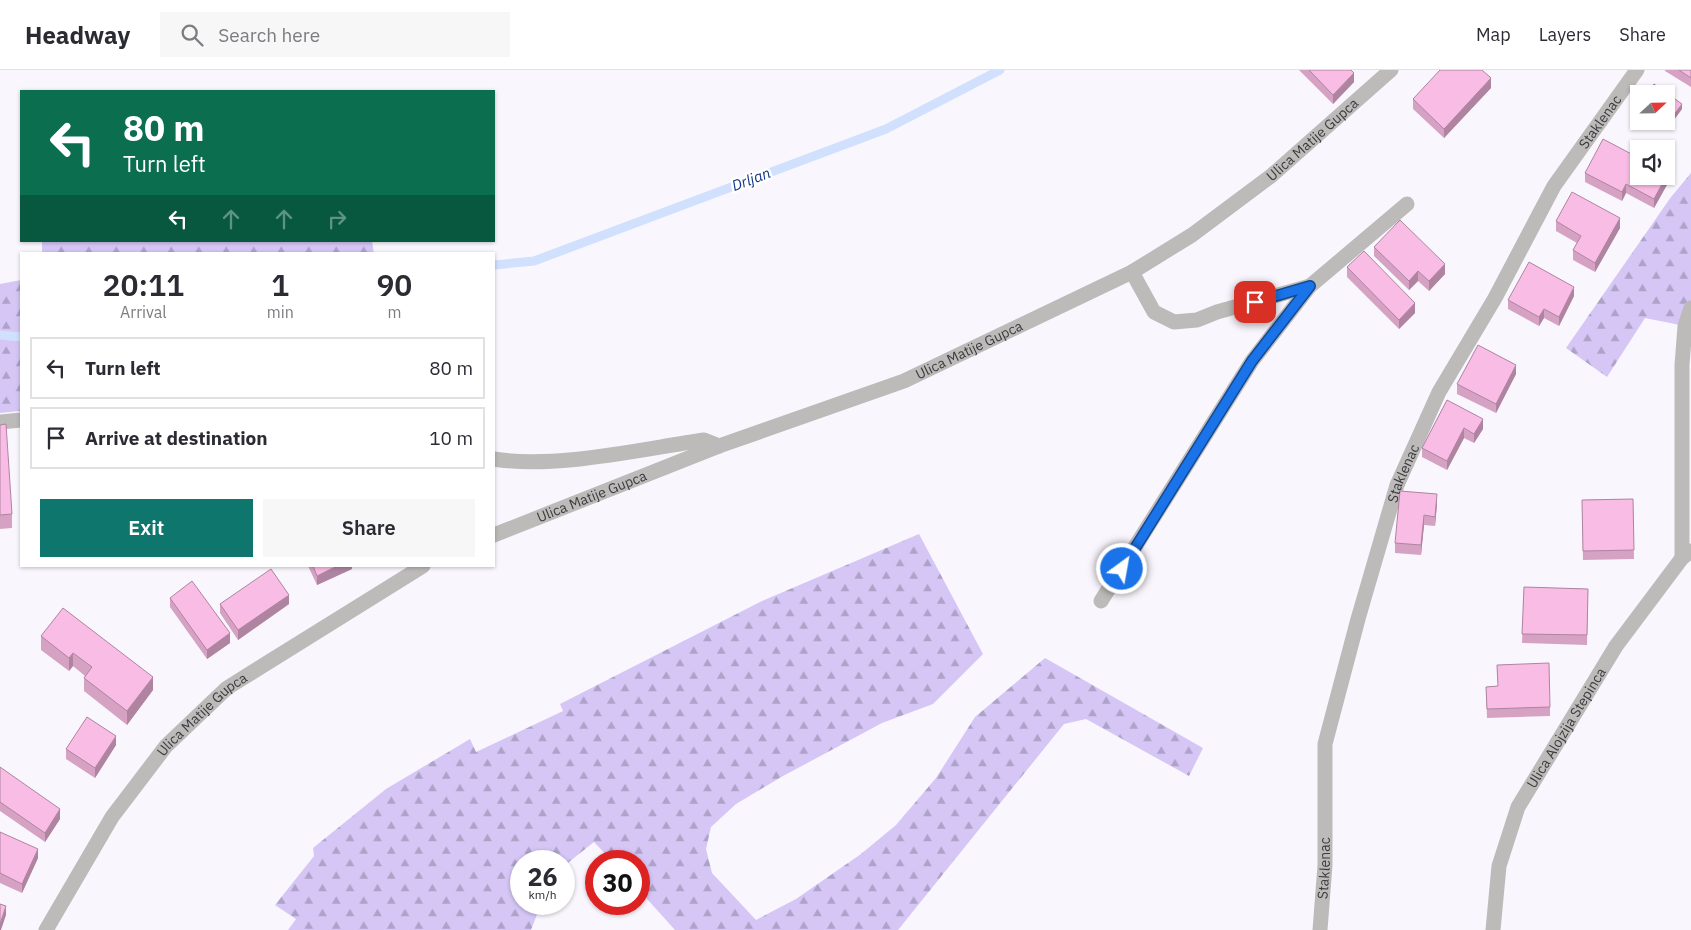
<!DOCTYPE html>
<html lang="en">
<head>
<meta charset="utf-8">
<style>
	body { margin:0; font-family:"IBM Plex Sans",sans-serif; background:#f7f7f7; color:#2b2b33; height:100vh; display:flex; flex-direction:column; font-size:19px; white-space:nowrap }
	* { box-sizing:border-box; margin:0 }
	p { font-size:16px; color:#7c7c81 }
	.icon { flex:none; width:28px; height:28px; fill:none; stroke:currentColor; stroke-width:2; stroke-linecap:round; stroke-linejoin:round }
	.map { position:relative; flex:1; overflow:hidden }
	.panel { position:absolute; left:20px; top:182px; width:475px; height:315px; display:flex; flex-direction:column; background:#fff; border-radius:0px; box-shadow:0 1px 4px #0004 }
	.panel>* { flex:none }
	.hud { position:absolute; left:20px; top:20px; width:475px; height:152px; border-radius:0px; box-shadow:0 1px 4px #0004; background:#0b6e4f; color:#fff; overflow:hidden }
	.needle { width:32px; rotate:68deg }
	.buttons { position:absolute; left:1630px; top:15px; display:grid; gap:10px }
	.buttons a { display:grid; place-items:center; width:45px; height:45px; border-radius:0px; background:#fff; box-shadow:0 1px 4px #0004; font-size:25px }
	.speed { position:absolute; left:510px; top:780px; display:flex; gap:10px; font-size:25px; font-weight:700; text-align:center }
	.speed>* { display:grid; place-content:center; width:65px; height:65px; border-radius:50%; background:#fff; box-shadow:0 1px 4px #0004; line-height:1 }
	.speed small { font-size:12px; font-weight:400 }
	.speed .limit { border:8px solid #d22; background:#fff; color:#111 }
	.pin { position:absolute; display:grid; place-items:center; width:42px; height:42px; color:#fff; margin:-21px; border-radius:10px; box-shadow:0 2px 8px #0006 }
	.me { position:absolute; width:55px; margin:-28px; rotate:32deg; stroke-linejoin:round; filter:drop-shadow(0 0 4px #0008) }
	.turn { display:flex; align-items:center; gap:18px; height:105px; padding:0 20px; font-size:22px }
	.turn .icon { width:65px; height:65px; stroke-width:2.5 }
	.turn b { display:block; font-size:35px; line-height:42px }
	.lanes { display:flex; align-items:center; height:48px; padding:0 20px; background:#0003; justify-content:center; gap:25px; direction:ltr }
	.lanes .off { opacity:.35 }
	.eta { display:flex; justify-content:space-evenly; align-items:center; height:85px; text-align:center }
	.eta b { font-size:30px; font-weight:600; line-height:35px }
	.primary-button { display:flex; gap:10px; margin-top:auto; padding:10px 20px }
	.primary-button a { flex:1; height:58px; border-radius:0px; background:#0f766e; color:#fff; font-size:20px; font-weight:600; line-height:58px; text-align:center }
	.primary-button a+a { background:#f7f7f7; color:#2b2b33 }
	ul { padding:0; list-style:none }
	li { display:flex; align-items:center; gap:15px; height:62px; margin:0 10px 8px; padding:0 10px; border:2px solid #e1e1e2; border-radius:0px }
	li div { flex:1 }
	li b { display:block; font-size:19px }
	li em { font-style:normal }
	header { display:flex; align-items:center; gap:30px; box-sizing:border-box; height:70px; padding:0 25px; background:#fff; border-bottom:1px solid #e1e1e2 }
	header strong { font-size:24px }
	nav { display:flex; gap:28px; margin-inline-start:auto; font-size:18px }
	.search { width:350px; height:45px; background:#f7f7f7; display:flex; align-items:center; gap:12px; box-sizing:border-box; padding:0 18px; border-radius:0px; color:#7c7c81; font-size:19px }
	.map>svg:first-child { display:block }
	.forest { fill:url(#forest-firs) }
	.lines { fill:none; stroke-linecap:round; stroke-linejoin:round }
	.stream { stroke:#d0e0fd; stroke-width:9 }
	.minor { stroke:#bdbbb9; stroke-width:15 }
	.wall { fill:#d6a2c4 }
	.shaded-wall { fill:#ae84a0 }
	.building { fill:#f9bce4; stroke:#ae84a0 }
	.route-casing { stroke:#114b97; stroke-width:12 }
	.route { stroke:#1a73e8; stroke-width:9 }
	.labels { text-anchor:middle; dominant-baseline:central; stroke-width:5; stroke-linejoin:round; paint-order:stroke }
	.street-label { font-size:14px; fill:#3b3b3d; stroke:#fff }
	.water-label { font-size:15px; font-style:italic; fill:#103785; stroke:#fff }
</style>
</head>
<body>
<header>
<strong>Headway</strong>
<div class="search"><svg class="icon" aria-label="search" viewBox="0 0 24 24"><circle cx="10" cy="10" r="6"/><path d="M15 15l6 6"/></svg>Search here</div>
<nav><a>Map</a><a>Layers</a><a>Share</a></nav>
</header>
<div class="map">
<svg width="1691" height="860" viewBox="0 0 1691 860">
	<defs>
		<pattern id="forest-firs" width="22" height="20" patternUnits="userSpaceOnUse" patternTransform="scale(1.25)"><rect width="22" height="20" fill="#d5c6f6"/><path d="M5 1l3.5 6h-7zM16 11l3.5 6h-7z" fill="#aea2c8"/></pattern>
	</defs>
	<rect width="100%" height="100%" fill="#f9f7fd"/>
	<!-- forest -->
	<path class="forest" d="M 1691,103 L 1691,238 L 1685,256 L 1645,248 L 1607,307 L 1566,278 L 1671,127 Z
		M 42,171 L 372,171 L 374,184 L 42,184 Z
		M 21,210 L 21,341 L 0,343 L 0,214 Z
		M 919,464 L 983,584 L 933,634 L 882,653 L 783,706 L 736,734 L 711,757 L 706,779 L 712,803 L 756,850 L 796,829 L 861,784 L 896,755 L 936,708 L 975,647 L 1045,588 L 1203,678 L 1189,706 L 1086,649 L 1064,654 L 898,860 L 675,860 L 639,820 L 639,791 L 612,791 L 594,772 L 564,796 L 564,791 L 521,791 L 521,834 L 541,834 L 531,860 L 288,860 L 296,849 L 275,835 L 314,786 L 313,778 L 386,719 L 470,669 L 476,682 L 563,641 L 560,634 L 762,531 Z"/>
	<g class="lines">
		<!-- stream -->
		<path class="stream" d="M 494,195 L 534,191 L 886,59 L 1000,0
			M 0,265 L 21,267"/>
		<!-- minor -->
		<g class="minor">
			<path d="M 1132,202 L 1154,242 L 1174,252 L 1197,250 L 1217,242 L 1310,216"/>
			<path d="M 0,352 L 21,350"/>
			<path d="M 494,389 C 556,399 641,379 704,370 L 719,376"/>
			<path id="s1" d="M 494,465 L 719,376 L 904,311 L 1132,202 L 1192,165 L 1271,106 L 1391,0"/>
			<path d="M 1682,488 L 1682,295 L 1685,256 L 1691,238"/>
			<path d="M 1101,531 L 1252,291 L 1310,216 L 1407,134"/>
			<path id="s2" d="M 46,860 L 112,747 L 166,676 L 227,618 L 423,496"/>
			<path id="s3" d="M 1320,860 L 1325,795 L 1325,674 L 1358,549 L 1397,415 L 1439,322 L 1495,228 L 1554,116 L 1637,0"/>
			<path id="s4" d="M 1493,860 L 1499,796 L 1518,737 L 1616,576 L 1682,488 L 1691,481"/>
		</g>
	</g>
	<!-- wall -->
	<path class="wall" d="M 1299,0 L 1351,0 L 1354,12 L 1333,34 Z
		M 1665,0 L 1691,0 L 1691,17 L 1665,1 Z
		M 1491,18 L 1444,68 L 1413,39 L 1413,29 Z
		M 1682,39 L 1667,59 L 1656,51 L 1666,51 Z
		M 1585,103 L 1668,113 L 1654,138 L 1626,123 L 1622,131 L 1585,112 Z
		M 1556,151 L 1620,158 L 1595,202 L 1573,190 L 1573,180 L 1577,173 L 1556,161 Z
		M 1374,177 L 1445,204 L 1429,221 L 1418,211 L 1409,220 L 1374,186 Z
		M 1347,197 L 1415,243 L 1399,259 L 1347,207 Z
		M 1574,226 L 1559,256 L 1544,248 L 1539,256 L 1508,239 L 1508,230 Z
		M 1516,304 L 1496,343 L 1457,324 L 1457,314 Z
		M 1447,330 L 1483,359 L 1474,373 L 1464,368 L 1447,400 L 1422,387 L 1422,378 Z
		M 0,355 L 12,444 L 12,458 L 0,459 Z
		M 1633,429 L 1634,489 L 1583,490 L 1582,430 Z
		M 1437,434 L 1435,456 L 1424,455 L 1421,485 L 1395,483 L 1395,473 Z
		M 308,496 L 352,496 L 352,499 L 317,515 Z
		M 1524,517 L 1588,519 L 1587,575 L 1522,573 Z
		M 170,528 L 230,573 L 207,589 L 170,537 Z
		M 220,534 L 289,534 L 238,570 L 220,543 Z
		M 41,566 L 153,620 L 127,655 L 84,621 L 84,608 L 85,606 L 73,596 L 69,601 L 41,580 Z
		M 1497,595 L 1550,637 L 1550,646 L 1487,648 L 1486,617 L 1498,616 Z
		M 116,675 L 95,708 L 66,689 L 66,679 Z
		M 0,697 L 60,749 L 45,772 L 0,741 Z
		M 0,762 L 38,788 L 22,823 L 0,813 Z"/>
	<!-- shaded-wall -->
	<path class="shaded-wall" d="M 1354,3 L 1354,12 L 1333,34 L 1333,25 Z
		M 1491,8 L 1491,18 L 1444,68 L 1444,59 Z
		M 1682,34 L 1682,39 L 1667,59 L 1667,54 Z
		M 1668,103 L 1668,113 L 1654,138 L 1654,129 Z
		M 1626,114 L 1626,123 L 1622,131 L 1622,122 Z
		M 1620,148 L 1620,158 L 1595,202 L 1595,193 Z
		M 1445,194 L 1445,204 L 1429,221 L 1429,211 Z
		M 1418,201 L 1418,211 L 1409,220 L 1409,211 Z
		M 1574,217 L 1574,226 L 1559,256 L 1559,247 Z
		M 1415,233 L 1415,243 L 1399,259 L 1399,250 Z
		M 1544,239 L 1544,248 L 1539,256 L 1539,247 Z
		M 1516,295 L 1516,304 L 1496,343 L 1496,334 Z
		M 1483,349 L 1483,359 L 1474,373 L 1474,364 Z
		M 1464,358 L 1464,368 L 1447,400 L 1447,391 Z
		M 1437,424 L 1437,434 L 1435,456 L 1435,447 Z
		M 1424,445 L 1424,455 L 1421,485 L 1421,475 Z
		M 337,496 L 352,496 L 352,499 L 317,515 L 317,506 Z
		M 289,525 L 289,534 L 238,570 L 238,560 Z
		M 230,563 L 230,573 L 207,589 L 207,580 Z
		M 73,583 L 73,596 L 69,601 L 69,588 Z
		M 153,607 L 153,620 L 127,655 L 127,641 Z
		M 116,666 L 116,675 L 95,708 L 95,698 Z
		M 60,739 L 60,749 L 45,772 L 45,763 Z
		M 38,779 L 38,788 L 22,823 L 22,814 Z
		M 6,836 L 6,845 L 1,860 L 0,860 L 0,854 Z"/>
	<!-- building -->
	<path class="building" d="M 1309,0 L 1351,0 L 1354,3 L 1333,25 Z
		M 1440,0 L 1482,0 L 1491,8 L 1444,59 L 1413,29 Z
		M 1679,0 L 1691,0 L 1691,8 Z
		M 1654,14 L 1682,34 L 1667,54 L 1663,51 L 1666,51 L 1666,24 L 1647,24 Z
		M 1603,69 L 1639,88 L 1639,106 L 1666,106 L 1666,102 L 1668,103 L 1654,129 L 1626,114 L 1622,122 L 1585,103 Z
		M 1572,122 L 1620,148 L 1595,193 L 1573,180 L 1581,166 L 1556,151 Z
		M 1400,150 L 1445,194 L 1429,211 L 1418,201 L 1409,211 L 1374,177 Z
		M 1364,181 L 1415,233 L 1399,250 L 1347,197 Z
		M 1529,192 L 1574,217 L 1559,247 L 1544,239 L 1539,247 L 1508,230 Z
		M 1478,275 L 1516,295 L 1496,334 L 1457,314 Z
		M 1447,330 L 1483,349 L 1474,364 L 1464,358 L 1447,391 L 1422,378 Z
		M 6,354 L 12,444 L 0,445 L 0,355 Z
		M 1400,421 L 1437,424 L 1435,447 L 1424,445 L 1421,475 L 1395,473 Z
		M 1633,429 L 1634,480 L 1583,481 L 1582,430 Z
		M 313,496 L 337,496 L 317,506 Z
		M 271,499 L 289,525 L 238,560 L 220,534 Z
		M 192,511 L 230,563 L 207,580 L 170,528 Z
		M 1524,517 L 1588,519 L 1587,565 L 1522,564 Z
		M 63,538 L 153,607 L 127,641 L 84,608 L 92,597 L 73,583 L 69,588 L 41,566 Z
		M 1549,593 L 1550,637 L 1487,639 L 1486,617 L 1498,616 L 1497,595 Z
		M 87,647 L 116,666 L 95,698 L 66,679 Z
		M 0,697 L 60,739 L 45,763 L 0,732 Z
		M 0,762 L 38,779 L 22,814 L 0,803 Z
		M 0,834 L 6,836 L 0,854 Z"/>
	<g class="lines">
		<defs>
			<path id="route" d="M 1122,499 L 1252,291 L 1310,216 L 1255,232"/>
		</defs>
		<!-- route casing -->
		<use href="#route" class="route-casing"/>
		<!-- route -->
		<use href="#route" class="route"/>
	</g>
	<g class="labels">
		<!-- street labels -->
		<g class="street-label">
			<text stroke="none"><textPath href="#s3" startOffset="872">Staklenac</textPath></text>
			<text stroke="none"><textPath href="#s1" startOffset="915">Ulica Matije Gupca</textPath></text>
			<text stroke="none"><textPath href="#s1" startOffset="510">Ulica Matije Gupca</textPath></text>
			<text stroke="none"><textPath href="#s3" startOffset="468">Staklenac</textPath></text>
			<text stroke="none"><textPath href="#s1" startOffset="105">Ulica Matije Gupca</textPath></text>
			<text stroke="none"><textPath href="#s2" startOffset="268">Ulica Matije Gupca</textPath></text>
			<text stroke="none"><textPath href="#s4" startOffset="219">Ulica Alojzija Stepinca</textPath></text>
			<text stroke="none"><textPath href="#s3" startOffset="62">Staklenac</textPath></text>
		</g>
		<!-- water labels -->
		<g class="water-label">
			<text transform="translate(751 109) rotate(-21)">Drljan</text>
		</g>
	</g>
</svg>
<div class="buttons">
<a><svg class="needle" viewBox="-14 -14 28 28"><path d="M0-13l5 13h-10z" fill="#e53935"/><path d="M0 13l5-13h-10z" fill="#7c7c81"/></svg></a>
<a><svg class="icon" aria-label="sound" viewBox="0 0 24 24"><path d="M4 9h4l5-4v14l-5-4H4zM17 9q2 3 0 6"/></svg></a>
</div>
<div class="speed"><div>26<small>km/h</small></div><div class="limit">30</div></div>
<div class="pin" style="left:1255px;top:232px;background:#d93025"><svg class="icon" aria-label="arrive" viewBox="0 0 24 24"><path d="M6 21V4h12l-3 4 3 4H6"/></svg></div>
<svg class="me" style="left:1122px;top:499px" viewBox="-20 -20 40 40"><circle r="17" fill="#1a73e8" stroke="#fff" stroke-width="3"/><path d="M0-11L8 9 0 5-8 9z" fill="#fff"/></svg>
<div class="hud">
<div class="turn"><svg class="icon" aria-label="left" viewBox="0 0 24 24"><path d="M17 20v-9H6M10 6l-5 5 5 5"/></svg><div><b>80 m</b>Turn left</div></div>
<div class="lanes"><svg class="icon" aria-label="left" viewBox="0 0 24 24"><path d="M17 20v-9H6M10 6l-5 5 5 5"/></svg><svg class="icon off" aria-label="ahead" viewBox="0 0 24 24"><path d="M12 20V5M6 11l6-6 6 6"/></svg><svg class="icon off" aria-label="ahead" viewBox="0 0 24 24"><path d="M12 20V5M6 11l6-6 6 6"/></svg><svg class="icon off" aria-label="right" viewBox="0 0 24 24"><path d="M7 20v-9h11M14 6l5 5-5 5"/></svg></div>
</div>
<section class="panel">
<div class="eta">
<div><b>20:11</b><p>Arrival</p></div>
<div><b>1</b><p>min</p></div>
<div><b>90</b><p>m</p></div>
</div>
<ul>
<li><svg class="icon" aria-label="left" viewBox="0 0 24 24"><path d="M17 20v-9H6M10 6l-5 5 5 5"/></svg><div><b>Turn left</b></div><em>80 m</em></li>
<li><svg class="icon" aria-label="arrive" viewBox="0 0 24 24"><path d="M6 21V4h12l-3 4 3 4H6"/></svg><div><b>Arrive at destination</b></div><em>10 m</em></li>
</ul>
<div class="primary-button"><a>Exit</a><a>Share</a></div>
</section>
</div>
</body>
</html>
